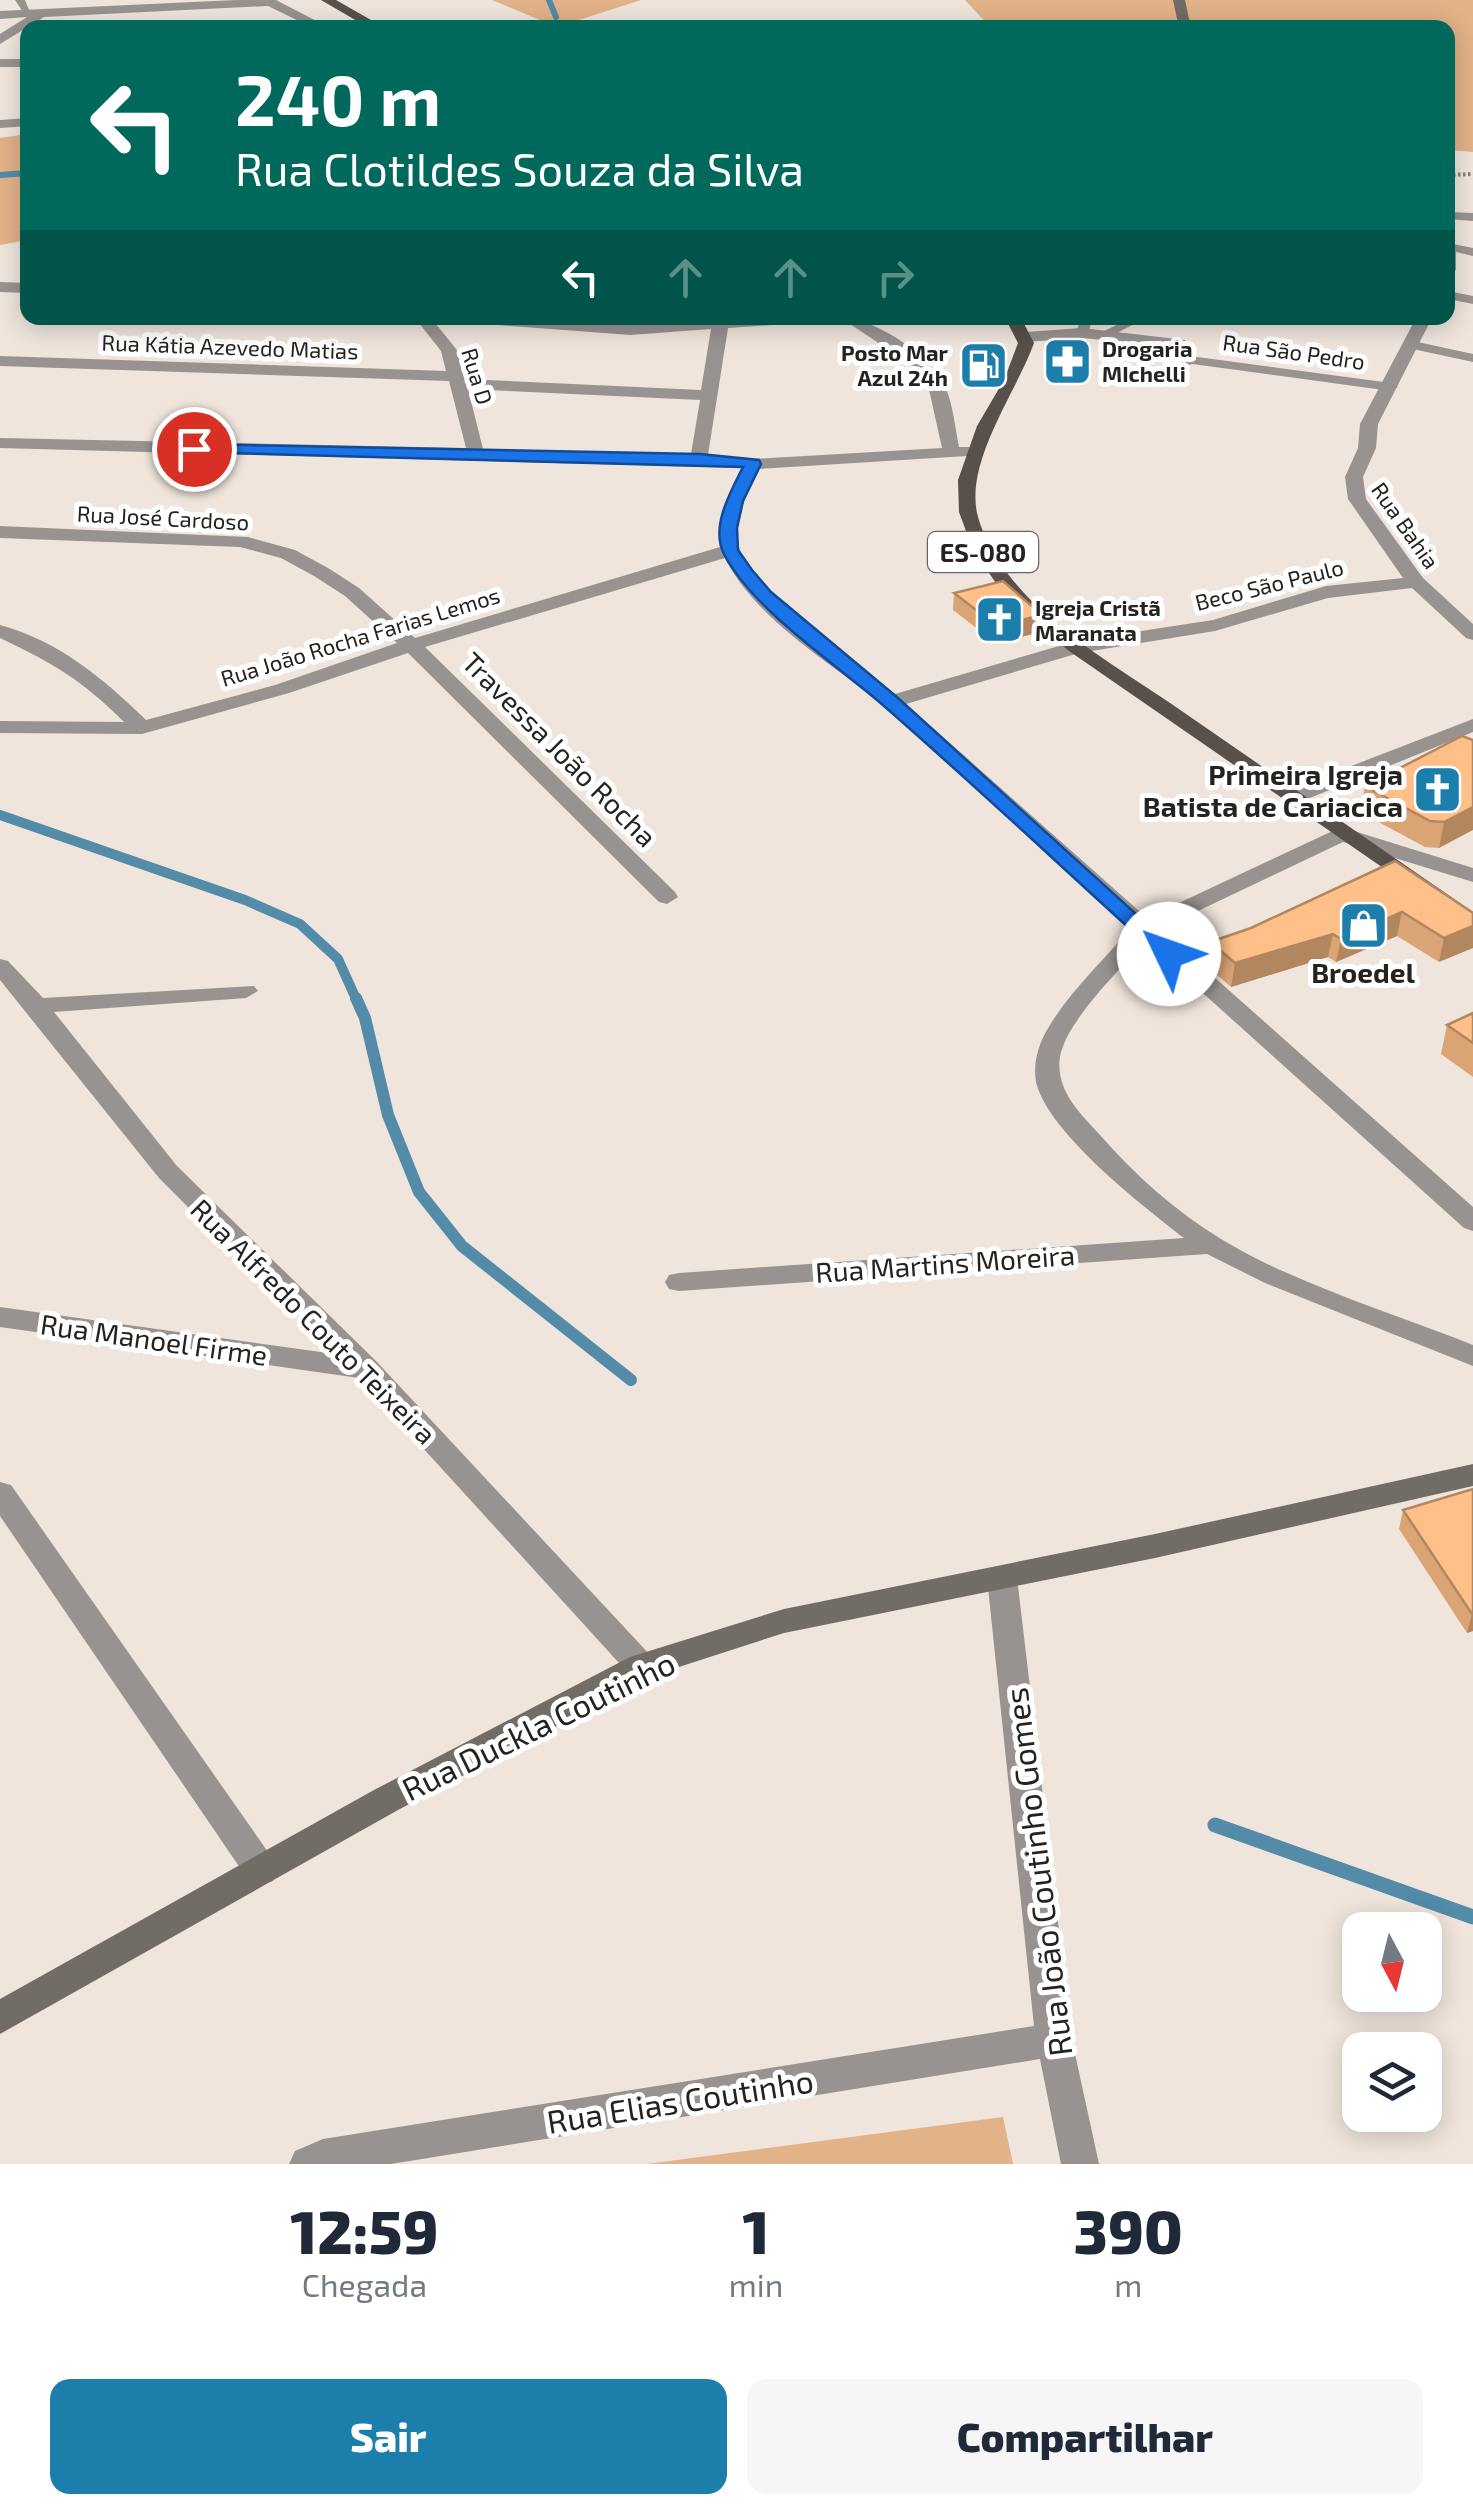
<!DOCTYPE html>
<html lang="pt">
<head>
<meta charset="utf-8">
<style>
	body { margin:0; font-family:"Exo 2",sans-serif; background:#f6f6f7; color:#1f2937; height:100vh; display:flex; flex-direction:column; font-size:38px; white-space:nowrap }
	* { box-sizing:border-box; margin:0 }
	p { font-size:32px; color:#747a83 }
	.icon { flex:none; width:55px; height:55px; fill:none; stroke:currentColor; stroke-width:2; stroke-linecap:round; stroke-linejoin:round }
	.map { position:relative; height:2164px; overflow:hidden }
	.sheet { display:flex; flex-direction:column; background:#fff; flex:1 }
	.sheet>* { flex:none }
	.guide { position:absolute; left:20px; top:20px; width:1435px; height:305px; border-radius:20px; box-shadow:0 5px 25px #0003; background:#00695c; color:#fff; overflow:hidden }
	.needle { width:65px; rotate:173deg }
	.tools { position:absolute; left:1342px; top:1912px; display:grid; gap:20px }
	.tools a { display:grid; place-items:center; width:100px; height:100px; border-radius:20px; background:#fff; box-shadow:0 5px 25px #0003; font-size:50px }
	.pin { position:absolute; display:grid; place-items:center; width:85px; height:85px; color:#fff; margin:-42px; border:5px solid #fff; border-radius:50%; box-shadow:0 2px 10px #0007 }
	.me { position:absolute; width:110px; margin:-55px; rotate:312deg; stroke-linejoin:round; filter:drop-shadow(0 0 8px #0008) }
	.turn { display:flex; align-items:center; gap:35px; height:210px; padding:0 50px; font-size:45px }
	.turn .icon { width:130px; height:130px; stroke-width:2.5 }
	.turn b { display:block; font-size:70px; line-height:85px }
	.lanes { display:flex; align-items:center; height:95px; padding:0 50px; background:#0003; justify-content:center; gap:50px; direction:ltr }
	.lanes .off { opacity:.35 }
	.eta { display:flex; justify-content:space-evenly; align-items:center; height:170px; text-align:center }
	.eta b { font-size:60px; font-weight:800; line-height:70px }
	.primary-button { display:flex; gap:20px; margin-top:auto; padding:20px 50px }
	.primary-button a { flex:1; height:115px; border-radius:20px; background:#1c7eaa; color:#fff; font-size:40px; font-weight:800; line-height:115px; text-align:center }
	.primary-button a+a { background:#f6f6f7; color:#1f2937 }
	.map>svg:first-child { display:block }
	.green { fill:#e2b288 }
	.lines { fill:none; stroke-linecap:round; stroke-linejoin:round }
	.stream-far3 { stroke:#538ba8; stroke-width:6 }
	.stream-far2 { stroke:#538ba8; stroke-width:10 }
	.stream-far1 { stroke:#538ba8; stroke-width:12 }
	.stream { stroke:#538ba8; stroke-width:15 }
	.path { stroke:#857f78; stroke-width:4; stroke-dasharray:2.5 2.5; stroke-linecap:butt }
	.lane { fill:#989390; fill-rule:evenodd }
	.street { fill:#989390; fill-rule:evenodd }
	.secondary { fill:#726c67; fill-rule:evenodd }
	.primary { fill:#58504a; fill-rule:evenodd }
	.wall { fill:#daa475 }
	.shaded-wall { fill:#b2865f }
	.building { fill:#febf88; stroke:#b2865f; stroke-width:2.5 }
	.route { fill:#1a73e8; stroke:#114b97; stroke-width:2.5 }
	.labels { text-anchor:middle; dominant-baseline:central; stroke-width:10; stroke-linejoin:round; paint-order:stroke }
	.far-street-label { font-size:22px; fill:#26231f; stroke:#fff }
	.far-poi-label { font-size:22px; font-weight:bold; fill:#26231f; stroke:#fff; text-anchor:start }
	.shield { fill:#fff; stroke:#676562; stroke-width:2.5 }
	.shield-label { font-size:25px; font-weight:bold; fill:#26231f }
	.street-label { font-size:28px; fill:#26231f; stroke:#fff }
	.poi-label { font-size:28px; font-weight:bold; fill:#26231f; stroke:#fff; text-anchor:end }
	.near-street-label { font-size:32px; fill:#26231f; stroke:#fff }
</style>
</head>
<body>
<div class="map">
<svg width="1473" height="2164" viewBox="0 0 1473 2164">
	<rect width="100%" height="100%" fill="#efe5dc"/>
	<!-- green -->
	<path class="green" d="M 492,0 L 641,0 L 557,27 Z
		M 965,0 L 1473,0 L 1473,152 L 1448,150 L 1448,28 L 990,27 Z
		M 27,134 L 27,240 L 0,245 L 0,138 Z
		M 1003,2117 L 1013,2164 L 647,2164 Z"/>
	<g class="lines">
		<!-- stream-far3 -->
		<path class="stream-far3" d="M 549,0 L 556,17
			M 0,175 L 28,173"/>
		<!-- stream-far2 -->
		<path class="stream-far2" d="M 0,815 L 245,900 L 300,924 L 338,959 L 357,1001"/>
		<!-- stream-far1 -->
		<path class="stream-far1" d="M 356,998 L 365,1018 L 388,1115 L 419,1192 L 462,1246 L 631,1380"/>
		<!-- stream -->
		<path class="stream" d="M 1215,1825 L 1473,1917"/>
		<!-- path -->
		<path class="path" d="M 1448,175 L 1473,174"/>
		<!-- lane -->
		<path class="lane" d="M 15,0 L 25,0 L 31,15 L 25,15 Z
			M 1448,212 L 1473,213 L 1473,221 L 1448,219 Z
			M 1448,243 L 1473,248 L 1473,256 L 1448,250 Z
			M 1448,291 L 1473,296 L 1473,304 L 1448,299 Z
			M 1081,318 L 1093,318 L 1088,333 L 1082,337 L 1076,333 Z
			M 1131,318 L 1146,318 L 1109,337 L 1098,334 Z
			M 1413,341 L 1473,354 L 1473,362 L 1408,348 L 1408,342 Z
			M 1190,356 L 1391,383 L 1398,387 L 1391,391 L 1185,363 L 1185,357 Z"/>
		<!-- street -->
		<path class="street" d="M 236,0 L 276,0 L 330,28 L 313,28 L 268,6 L 44,17 L 0,44 L 0,34 L 27,17 L 0,19 L 0,11 Z
			M 0,59 L 28,59 L 28,67 L 0,67 Z
			M 28,118 L 28,126 L 0,128 L 0,120 Z
			M 1448,243 L 1456,248 L 1456,270 L 1448,275 Z
			M 0,282 L 28,283 L 28,293 L 0,292 Z
			M 415,318 L 431,318 L 457,350 L 465,379 L 701,390 L 711,329 L 630,335 L 472,323 L 464,318 L 529,318 L 630,325 L 808,318 L 800,323 L 728,328 L 708,455 L 753,459 L 942,448 L 928,385 L 901,358 L 841,318 C 871,316 932,356 944,384 C 953,403 955,427 959,447 L 983,447 L 983,455 L 759,469 C 748,492 734,517 738,543 C 746,591 857,663 895,694 L 1076,641 L 1213,620 L 1326,586 L 1403,578 L 1348,499 L 1345,477 L 1358,448 L 1360,424 L 1416,318 L 1432,318 L 1378,424 L 1376,448 L 1363,477 L 1366,499 L 1423,578 L 1473,624 L 1473,640 L 1466,638 L 1412,588 L 1328,598 L 1215,631 L 1079,653 L 906,704 L 1147,918 L 1341,827 L 1473,868 L 1473,882 L 1343,842 L 1160,929 L 1473,1207 L 1473,1231 L 1464,1228 L 1145,941 C 1121,969 1066,1021 1060,1057 C 1055,1090 1080,1113 1100,1135 C 1134,1174 1175,1211 1221,1239 C 1293,1283 1393,1313 1473,1345 L 1473,1366 L 1265,1283 L 1207,1254 L 679,1291 L 669,1289 L 665,1282 L 669,1275 L 679,1273 L 1184,1238 C 1143,1206 1048,1133 1036,1082 C 1033,1064 1038,1045 1047,1030 C 1068,993 1104,960 1131,928 C 1050,854 969,779 886,708 C 833,663 757,622 725,558 L 425,647 L 675,892 L 678,897 L 667,904 L 659,902 L 408,653 L 289,693 L 142,734 L 0,733 L 0,721 L 124,722 C 81,679 54,664 0,638 L 0,625 C 59,641 104,679 146,720 L 275,685 L 397,643 L 345,596 L 314,576 L 281,558 L 240,547 L 0,538 L 0,526 L 248,537 L 295,550 L 328,568 L 359,588 L 415,638 L 720,547 L 721,516 L 742,468 L 0,448 L 0,438 L 466,448 L 449,381 L 0,366 L 0,356 L 446,371 L 441,351 ZM 468,389 L 700,400 L 691,454 L 483,449 Z
			M 1082,328 L 1185,340 L 1189,353 L 1198,360 L 1190,365 L 1175,359 L 1171,347 L 1167,346 L 1082,338 L 1025,342 L 1017,337 L 1025,332 Z
			M 1473,719 L 1473,732 L 1300,802 L 1292,803 L 1281,797 L 1284,792 Z
			M 0,959 L 8,961 L 43,998 L 254,986 L 258,991 L 246,998 L 54,1012 L 177,1166 L 377,1362 L 652,1657 L 657,1666 L 652,1675 L 641,1679 L 630,1675 L 359,1378 L 0,1327 L 0,1307 L 335,1354 L 159,1178 L 0,980 Z
			M 0,1482 L 11,1485 L 273,1859 L 278,1870 L 273,1881 L 261,1885 L 249,1881 L 0,1516 Z
			M 1002,1566 L 1013,1570 L 1017,1578 L 1072,2040 L 1099,2164 L 1061,2164 L 1040,2059 L 391,2164 L 289,2164 L 295,2151 L 323,2139 L 1034,2026 L 987,1578 L 991,1570 Z"/>
		<!-- secondary -->
		<path class="secondary" d="M 1173,0 L 1185,0 L 1191,28 L 1179,28 Z
			M 1473,1464 L 1473,1486 L 1155,1558 L 784,1633 L 651,1676 L 398,1810 L 0,2034 L 0,1999 L 374,1790 L 630,1657 L 784,1609 L 1155,1534 Z"/>
		<!-- primary -->
		<path class="primary" d="M 321,0 L 336,0 L 385,28 L 369,28 Z
			M 1005,318 L 1021,318 L 1034,343 C 1016,393 966,459 977,513 C 983,539 1000,565 1017,585 C 1056,632 1123,671 1173,705 C 1273,774 1373,843 1473,912 L 1473,930 L 1069,651 L 1005,596 L 973,550 L 959,512 L 958,480 L 977,426 L 1004,380 L 1018,343 Z"/>
	</g>
	<!-- wall -->
	<path class="wall" d="M 954,593 L 1041,632 L 996,643 L 953,610 Z
		M 1473,740 L 1439,848 L 1425,847 L 1360,812 L 1365,786 Z
		M 1395,861 L 1473,913 L 1439,962 L 1397,936 L 1336,962 L 1328,957 L 1231,987 L 1207,966 L 1210,942 L 1251,928 Z
		M 1473,1013 L 1473,1077 L 1441,1054 L 1447,1025 Z
		M 1473,1489 L 1473,1631 L 1467,1633 L 1399,1529 L 1403,1510 Z"/>
	<!-- shaded-wall -->
	<path class="shaded-wall" d="M 1042,615 L 1041,632 L 996,643 L 997,626 Z
		M 1473,807 L 1473,830 L 1439,848 L 1444,822 Z
		M 1402,912 L 1397,936 L 1336,962 L 1341,939 Z
		M 1473,926 L 1473,948 L 1439,962 L 1444,938 Z
		M 1333,934 L 1328,957 L 1231,987 L 1235,963 Z
		M 1473,1613 L 1473,1631 L 1467,1633 L 1472,1614 Z"/>
	<!-- building -->
	<path class="building" d="M 1003,581 L 1042,615 L 997,626 L 954,593 Z
		M 1462,736 L 1473,740 L 1473,807 L 1444,822 L 1430,821 L 1365,786 Z
		M 1395,861 L 1473,913 L 1473,926 L 1444,938 L 1402,912 L 1341,939 L 1333,934 L 1235,963 L 1210,942 L 1251,928 Z
		M 1473,1013 L 1473,1043 L 1447,1025 Z
		M 1473,1489 L 1473,1613 L 1472,1614 L 1403,1510 Z"/>
	<!-- route -->
	<path class="route" d="M 194,444 L 700,454 L 759,460 L 761,464 L 743,501 L 737,528 L 738,550 L 752,570 L 771,592 L 898,698 L 1180,954 L 1169,960 L 1162,958 C 1069,874 978,788 884,706 C 836,664 752,609 724,554 C 710,527 731,491 743,467 L 189,452 L 186,449 Z"/>
	<!-- icons -->
	<defs>
		<symbol id="pharmacy-square" viewBox="-11 -11 22 22"><rect x="-9" y="-9" width="18" height="18" rx="4" fill="#1c7eaa" stroke="#fff"/><path d="M-2-6h4v4h4v4h-4v4h-4v-4h-4v-4h4Z" fill="#fff"/></symbol>
		<symbol id="fuel-square" viewBox="-11 -11 22 22"><rect x="-9" y="-9" width="18" height="18" rx="4" fill="#1c7eaa" stroke="#fff"/><path d="M-5.5-6h7V0h2V4h1.3V-2.5L3-4.5l.8-.8L6-3V5H2.5V1h-1V6h-7ZM-4.2-4.7v3.2H.2V-4.7Z" fill="#fff"/></symbol>
		<symbol id="church-square" viewBox="-11 -11 22 22"><rect x="-9" y="-9" width="18" height="18" rx="4" fill="#1c7eaa" stroke="#fff"/><path d="M-1.2-6h2.4v3.5h3.3v2.4h-3.3V6h-2.4V-.1h-3.3v-2.4h3.3Z" fill="#fff"/></symbol>
		<symbol id="shop-square" viewBox="-11 -11 22 22"><rect x="-9" y="-9" width="18" height="18" rx="4" fill="#1c7eaa" stroke="#fff"/><path d="M-5-2.5h2.3a2.7 3.5 0 0 1 5.4 0H5L5.5 6h-11ZM-1.5-2.5h3a1.5 2.3 0 0 0-3 0Z" fill="#fff"/></symbol>
	</defs>
	<g fill-rule="evenodd">
		<use href="#pharmacy-square" x="1040" y="334" width="55" height="55"/>
		<use href="#fuel-square" x="956" y="338" width="55" height="55"/>
		<use href="#church-square" x="972" y="592" width="55" height="55"/>
		<use href="#church-square" x="1410" y="762" width="55" height="55"/>
		<use href="#shop-square" x="1336" y="898" width="55" height="55"/>
	</g>
	<g class="labels">
		<!-- far-street labels -->
		<g class="far-street-label">
			<text transform="translate(230 346) rotate(2)">Rua Kátia Azevedo Matias</text>
			<text transform="translate(1294 351) rotate(8)">Rua São Pedro</text>
			<text transform="translate(478 376) rotate(73)">Rua D</text>
			<text transform="translate(163 517) rotate(3)">Rua José Cardoso</text>
			<text transform="translate(1406 525) rotate(55)">Rua Bahia</text>
			<text transform="translate(1269 584) rotate(-14)">Beco São Paulo</text>
			<text transform="translate(360 636) rotate(-17)">Rua João Rocha Farias Lemos</text>
		</g>
		<!-- far-poi labels -->
		<g class="far-poi-label">
			<text x="1102" y="348">Drogaria<tspan x="1102" dy="25">MIchelli</tspan></text>
			<text x="948" y="352" text-anchor="end">Posto Mar<tspan x="948" dy="25">Azul 24h</tspan></text>
			<text x="1035" y="607">Igreja Cristã<tspan x="1035" dy="25">Maranata</tspan></text>
		</g>
		<!-- shield labels -->
		<rect class="shield" x="928" y="532" width="110" height="40" rx="8"/>
		<g class="shield-label">
			<text x="983" y="552">ES-080</text>
		</g>
		<!-- street labels -->
		<g class="street-label">
			<text transform="translate(560 749) rotate(45)">Travessa João Rocha</text>
			<text transform="translate(945 1263) rotate(-4)">Rua Martins Moreira</text>
			<text transform="translate(314 1321) rotate(45)">Rua Alfredo Couto Teixeira</text>
			<text transform="translate(154 1339) rotate(8)">Rua Manoel Firme</text>
		</g>
		<!-- poi labels -->
		<g class="poi-label">
			<text x="1403" y="774">Primeira Igreja<tspan x="1403" dy="32">Batista de Cariacica</tspan></text>
			<text x="1363" y="972" text-anchor="middle">Broedel</text>
		</g>
		<!-- near-street labels -->
		<g class="near-street-label">
			<text transform="translate(538 1725) rotate(-26)">Rua Duckla Coutinho</text>
			<text transform="translate(1037 1872) rotate(-97)">Rua João Coutinho Gomes</text>
			<text transform="translate(680 2100) rotate(-9)">Rua Elias Coutinho</text>
		</g>
	</g>
</svg>
<div class="tools">
<a><svg class="needle" viewBox="-14 -14 28 28"><path d="M0-13l5 13h-10z" fill="#e53935"/><path d="M0 13l5-13h-10z" fill="#747a83"/></svg></a>
<a><svg class="icon" aria-label="layers" viewBox="0 0 24 24"><path d="M12 4l9 5-9 5-9-5zM3 14l9 5 9-5"/></svg></a>
</div>
<div class="pin" style="left:194px;top:449px;background:#d93025"><svg class="icon" aria-label="arrive" viewBox="0 0 24 24"><path d="M6 21V4h12l-3 4 3 4H6"/></svg></div>
<svg class="me" style="left:1169px;top:954px" viewBox="-20 -20 40 40"><circle r="19" fill="#fff"/><path d="M0-13L10 11 0 6-10 11z" fill="#1a73e8"/></svg>
<div class="guide">
<div class="turn"><svg class="icon" aria-label="left" viewBox="0 0 24 24"><path d="M17 20v-9H6M10 6l-5 5 5 5"/></svg><div><b>240 m</b>Rua Clotildes Souza da Silva</div></div>
<div class="lanes"><svg class="icon" aria-label="left" viewBox="0 0 24 24"><path d="M17 20v-9H6M10 6l-5 5 5 5"/></svg><svg class="icon off" aria-label="ahead" viewBox="0 0 24 24"><path d="M12 20V5M6 11l6-6 6 6"/></svg><svg class="icon off" aria-label="ahead" viewBox="0 0 24 24"><path d="M12 20V5M6 11l6-6 6 6"/></svg><svg class="icon off" aria-label="right" viewBox="0 0 24 24"><path d="M7 20v-9h11M14 6l5 5-5 5"/></svg></div>
</div>
</div>
<section class="sheet">
<div class="eta">
<div><b>12:59</b><p>Chegada</p></div>
<div><b>1</b><p>min</p></div>
<div><b>390</b><p>m</p></div>
</div>
<div class="primary-button"><a>Sair</a><a>Compartilhar</a></div>
</section>
</body>
</html>
